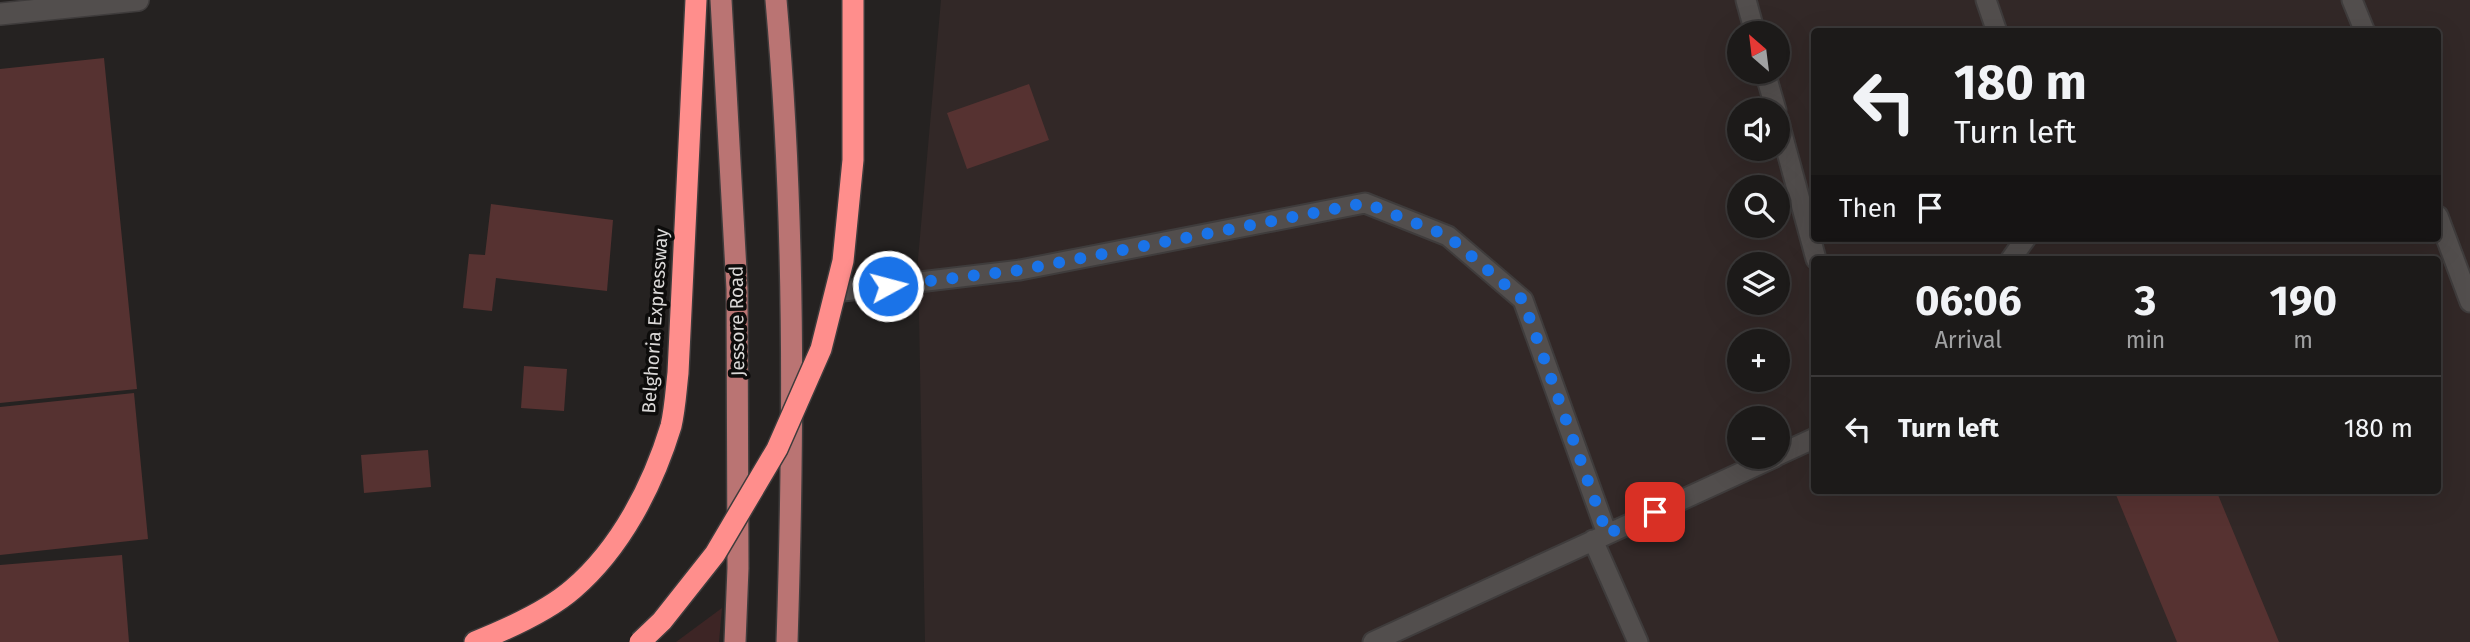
<!DOCTYPE html>
<html lang="en">
<head>
<meta charset="utf-8">
<style>
	body { margin:0; font-family:"Fira Sans",sans-serif; background:#292726; color:#f1f3f6; height:100vh; display:flex; flex-direction:column; font-size:26px; white-space:nowrap }
	* { box-sizing:border-box; margin:0 }
	p { font-size:23px; color:#a0a1a2 }
	.icon { flex:none; width:38px; height:38px; fill:none; stroke:currentColor; stroke-width:2; stroke-linecap:round; stroke-linejoin:round }
	.map { position:relative; flex:1; overflow:hidden }
	.sheet { position:absolute; left:1811px; top:256px; width:630px; height:238px; display:flex; flex-direction:column; background:#1c1a19; border-radius:7px; box-shadow:0 7px 28px #0002,0 0 0 2px #3a3838 }
	.sheet>* { flex:none }
	.banner { position:absolute; left:1811px; top:28px; width:630px; height:214px; border-radius:7px; box-shadow:0 7px 28px #0002,0 0 0 2px #3a3838; background:#1c1a19; color:#f1f3f6; overflow:hidden }
	.needle { width:46px; rotate:332deg }
	.buttons { position:absolute; left:1727px; top:21px; display:grid; gap:14px }
	.buttons a { display:grid; place-items:center; width:63px; height:63px; border-radius:50%; background:#1c1a19; box-shadow:0 7px 28px #0002,0 0 0 2px #3a3838; font-size:35px }
	.pin { position:absolute; display:grid; place-items:center; width:60px; height:60px; color:#fff; margin:-30px; border-radius:14px; box-shadow:0 4px 10px #0006 }
	.me { position:absolute; width:77px; margin:-38px; rotate:83deg; stroke-linejoin:round; filter:drop-shadow(0 0 5px #0008) }
	.turn { display:flex; align-items:center; gap:24px; height:147px; padding:0 28px; font-size:32px }
	.turn .icon { width:91px; height:91px; stroke-width:2.5 }
	.turn b { display:block; font-size:49px; line-height:60px }
	.then { display:flex; align-items:center; height:66px; padding:0 28px; background:#0003; gap:14px; font-size:26px }
	.eta { display:flex; justify-content:space-evenly; align-items:center; height:119px; text-align:center }
	.eta b { font-size:42px; font-weight:700; line-height:49px }
	ul { padding:0; list-style:none }
	li { display:flex; align-items:center; gap:21px; height:105px; padding:0 28px; border-top:2px solid #3a3838 }
	li div { flex:1 }
	li b { display:block; font-size:26px }
	li em { font-style:normal }
	.map>svg:first-child { display:block }
	.built { fill:#322827; fill-rule:evenodd }
	.green { fill:#3d2525 }
	.building { fill:#563231 }
	.lines { fill:none; stroke-linecap:round; stroke-linejoin:round }
	.lane-casing { stroke:#3f3c3c; stroke-width:23 }
	.street-casing { stroke:#3f3c3c; stroke-width:24 }
	.primary-casing { stroke:#3f3c3c; stroke-width:24 }
	.highway-casing { stroke:#3f3c3c; stroke-width:24 }
	.lane { stroke:#524e4d; stroke-width:19 }
	.street { stroke:#524e4d; stroke-width:21 }
	.primary { stroke:#ba7473; stroke-width:21 }
	.highway { stroke:#ff8e8c; stroke-width:21 }
	.highway-bridge-casing { stroke:#3f3c3c; stroke-width:24; stroke-linecap:butt }
	.highway-bridge { stroke:#ff8e8c; stroke-width:21 }
	.route { stroke:#1a73e8; stroke-width:12; stroke-dasharray:0 21.6 }
	.labels { text-anchor:middle; dominant-baseline:central; stroke-width:7; stroke-linejoin:round; paint-order:stroke }
	.street-label { font-size:19px; fill:#dad8d7; stroke:#0d0c0b }
</style>
</head>
<body>
<div class="map">
<svg width="2470" height="642" viewBox="0 0 2470 642">
	<rect width="100%" height="100%" fill="#252221"/>
	<!-- built -->
	<path class="built" d="M 941,0 L 2470,0 L 2470,642 L 925,642 L 918,259 ZM 1815,32 L 2438,32 L 2438,238 L 1815,238 ZM 1740,33 L 1778,33 L 1778,72 L 1740,72 ZM 1740,110 L 1778,110 L 1778,149 L 1740,149 ZM 1740,187 L 1778,187 L 1778,226 L 1740,226 ZM 1815,259 L 2438,259 L 2438,490 L 1815,490 ZM 1740,264 L 1778,264 L 1778,303 L 1740,303 ZM 1740,341 L 1778,341 L 1778,380 L 1740,380 ZM 1740,418 L 1778,418 L 1778,457 L 1740,457 Z"/>
	<!-- green -->
	<path class="green" d="M 722,608 L 719,642 L 676,642 Z"/>
	<!-- building -->
	<path class="building" d="M 104,58 L 137,389 L 0,403 L 0,69 Z
		M 1029,84 L 1049,140 L 967,169 L 947,113 Z
		M 491,204 L 613,220 L 607,291 L 496,278 L 492,311 L 463,308 L 469,254 L 485,255 Z
		M 524,366 L 567,369 L 564,411 L 521,408 Z
		M 134,393 L 148,539 L 0,555 L 0,407 Z
		M 428,450 L 431,487 L 364,493 L 361,455 Z
		M 2114,490 L 2216,490 L 2279,642 L 2177,642 Z
		M 122,555 L 129,642 L 0,642 L 0,565 Z"/>
	<g class="lines">
		<defs>
			<path id="lane" d="M 1746,0 L 1755,33
				M 1986,0 L 1997,32
				M 2352,0 L 2365,32
				M 1765,72 L 1776,110
				M 1778,119 L 1816,259
				M 2438,216 L 2470,302
				M 2011,259 L 2026,238
				M 835,292 L 1020,270 L 1365,203 L 1448,236 L 1523,300 L 1607,534
				M 1778,455 L 1815,438
				M 1593,540 L 1638,642
				M 1373,642 L 1775,457"/>
			<path id="street" d="M 0,14 L 138,0"/>
			<path id="primary" d="M 721,0 L 737,289 L 738,568 L 735,642
				M 776,0 C 795,213 794,428 787,642"/>
			<path id="highway" d="M 475,642 C 505,630 549,610 573,589 C 621,548 653,485 671,426 C 675,409 676,390 678,373 L 696,0"/>
		</defs>
		<!-- lane casing -->
		<use href="#lane" class="lane-casing"/>
		<!-- street casing -->
		<use href="#street" class="street-casing"/>
		<!-- primary casing -->
		<use href="#primary" class="primary-casing"/>
		<!-- highway casing -->
		<use href="#highway" class="highway-casing"/>
		<!-- lane -->
		<use href="#lane" class="lane"/>
		<!-- street -->
		<use href="#street" class="street"/>
		<!-- primary -->
		<use href="#primary" class="primary"/>
		<!-- highway -->
		<use href="#highway" class="highway"/>
		<defs>
			<path id="highway-bridge" d="M 640,642 L 662,621 L 715,554 L 777,449 L 821,349 L 843,261 L 853,160 L 853,0"/>
		</defs>
		<!-- highway-bridge casing -->
		<use href="#highway-bridge" class="highway-bridge-casing"/>
		<!-- highway-bridge -->
		<use href="#highway-bridge" class="highway-bridge"/>
	</g>
	<g class="lines">
		<!-- route -->
		<path class="route" d="M 888,286 L 1020,270 L 1365,203 L 1448,236 L 1523,300 L 1607,534 L 1655,512"/>
	</g>
	<g class="labels">
		<!-- street labels -->
		<g class="street-label">
			<text transform="translate(655 321) rotate(-86)">Belghoria Expressway</text>
			<text transform="translate(737 321) rotate(-91)">Jessore Road</text>
		</g>
	</g>
</svg>
<div class="buttons">
<a><svg class="needle" viewBox="-14 -14 28 28"><path d="M0-13l5 13h-10z" fill="#e53935"/><path d="M0 13l5-13h-10z" fill="#a0a1a2"/></svg></a>
<a><svg class="icon" aria-label="sound" viewBox="0 0 24 24"><path d="M4 9h4l5-4v14l-5-4H4zM17 9q2 3 0 6"/></svg></a>
<a><svg class="icon" aria-label="search" viewBox="0 0 24 24"><circle cx="10" cy="10" r="6"/><path d="M15 15l6 6"/></svg></a>
<a><svg class="icon" aria-label="layers" viewBox="0 0 24 24"><path d="M12 4l9 5-9 5-9-5zM3 14l9 5 9-5"/></svg></a>
<a>+</a>
<a>−</a>
</div>
<div class="pin" style="left:1655px;top:512px;background:#d93025"><svg class="icon" aria-label="arrive" viewBox="0 0 24 24"><path d="M6 21V4h12l-3 4 3 4H6"/></svg></div>
<svg class="me" style="left:888px;top:286px" viewBox="-20 -20 40 40"><circle r="17" fill="#1a73e8" stroke="#fff" stroke-width="3"/><path d="M0-11L8 9 0 5-8 9z" fill="#fff"/></svg>
<div class="banner">
<div class="turn"><svg class="icon" aria-label="left" viewBox="0 0 24 24"><path d="M17 20v-9H6M10 6l-5 5 5 5"/></svg><div><b>180 m</b>Turn left</div></div>
<div class="then">Then<svg class="icon" aria-label="arrive" viewBox="0 0 24 24"><path d="M6 21V4h12l-3 4 3 4H6"/></svg></div>
</div>
<section class="sheet">
<div class="eta">
<div><b>06:06</b><p>Arrival</p></div>
<div><b>3</b><p>min</p></div>
<div><b>190</b><p>m</p></div>
</div>
<ul>
<li><svg class="icon" aria-label="left" viewBox="0 0 24 24"><path d="M17 20v-9H6M10 6l-5 5 5 5"/></svg><div><b>Turn left</b></div><em>180 m</em></li>
</ul>
</section>
</div>
</body>
</html>
